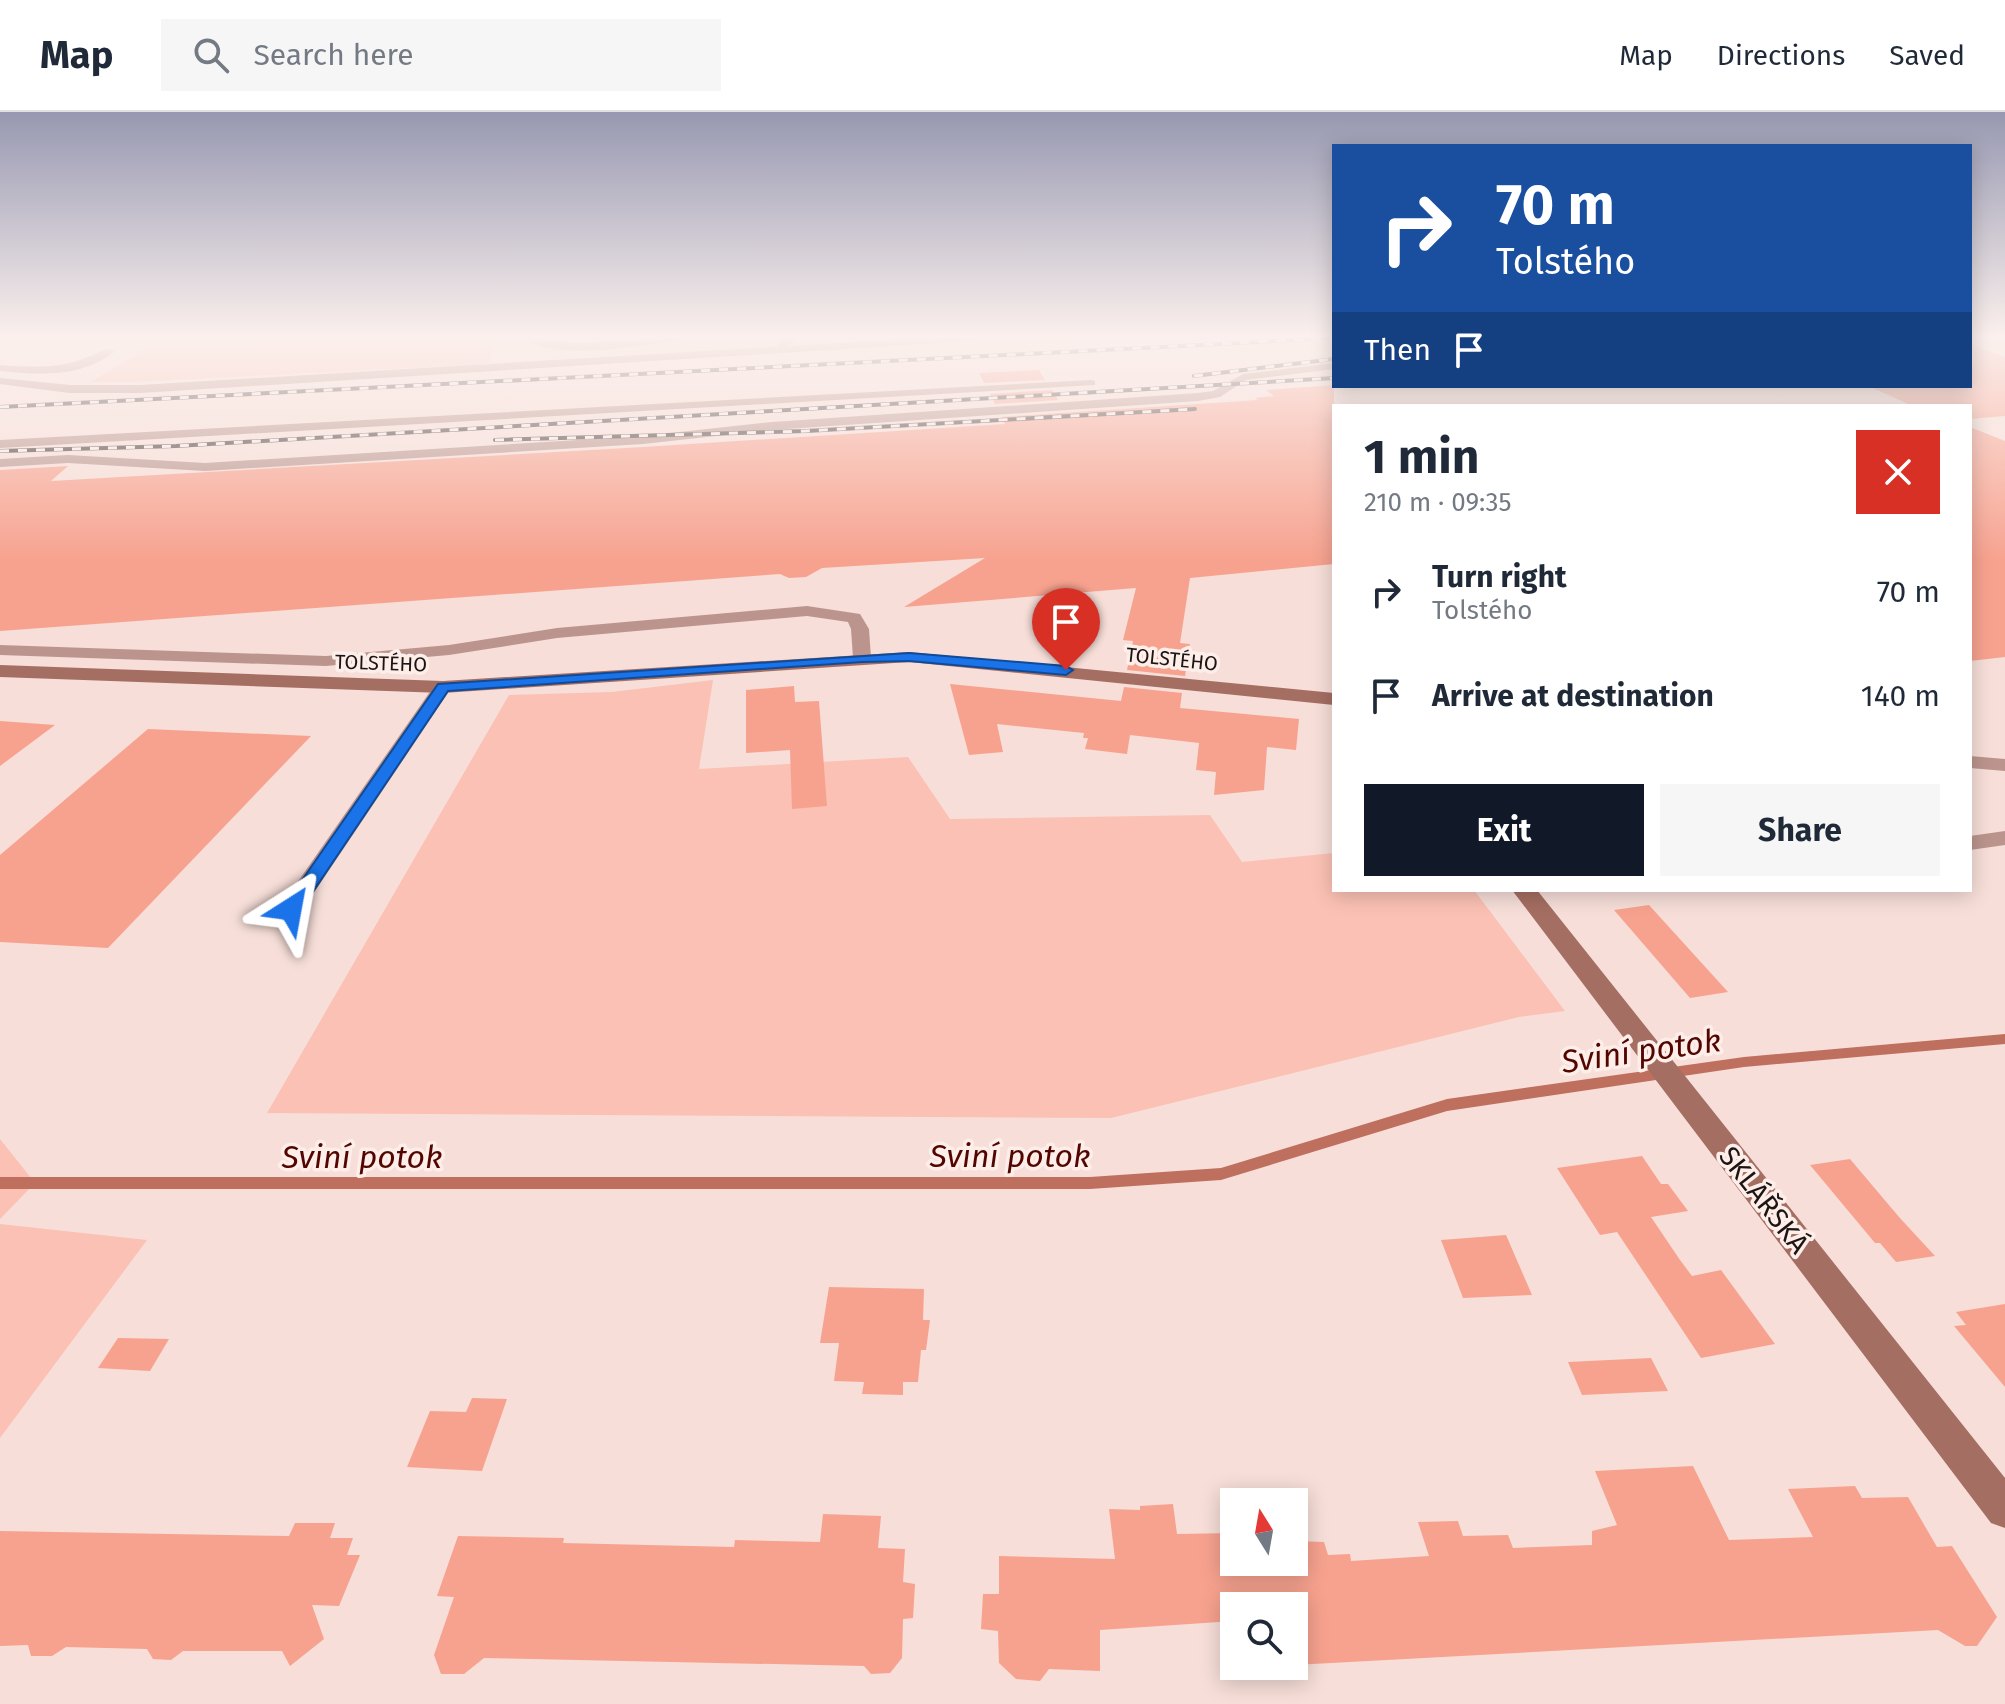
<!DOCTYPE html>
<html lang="en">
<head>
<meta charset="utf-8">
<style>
	body { margin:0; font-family:"Fira Sans",sans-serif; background:#f6f6f7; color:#1f2937; height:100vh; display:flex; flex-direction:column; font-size:30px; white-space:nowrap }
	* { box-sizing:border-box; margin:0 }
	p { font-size:26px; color:#747a83 }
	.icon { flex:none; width:44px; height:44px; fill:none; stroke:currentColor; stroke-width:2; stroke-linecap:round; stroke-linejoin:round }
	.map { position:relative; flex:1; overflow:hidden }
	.panel { position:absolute; left:1332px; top:292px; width:640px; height:488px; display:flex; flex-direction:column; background:#fff; border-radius:0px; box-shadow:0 4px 20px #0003 }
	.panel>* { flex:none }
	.banner { position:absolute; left:1332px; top:32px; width:640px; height:244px; border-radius:0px; box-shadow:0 4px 20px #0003; background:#1a4fa0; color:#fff; overflow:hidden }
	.needle { width:52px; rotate:349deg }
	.fabs { position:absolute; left:1220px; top:1376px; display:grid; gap:16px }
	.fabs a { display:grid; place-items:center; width:88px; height:88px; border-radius:0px; background:#fff; box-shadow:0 4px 20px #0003; font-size:40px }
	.pin { position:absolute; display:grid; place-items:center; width:68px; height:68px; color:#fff; margin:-82px -34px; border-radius:50% 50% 50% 0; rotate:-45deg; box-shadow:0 0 8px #0007 }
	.pin .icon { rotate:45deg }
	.me { position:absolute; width:88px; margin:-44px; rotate:34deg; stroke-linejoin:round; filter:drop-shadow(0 0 6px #0008) }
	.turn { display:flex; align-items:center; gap:28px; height:168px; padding:0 32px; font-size:36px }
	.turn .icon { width:104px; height:104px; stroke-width:2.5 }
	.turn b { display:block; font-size:56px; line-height:68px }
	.then { display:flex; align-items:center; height:76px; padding:0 32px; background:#0003; gap:16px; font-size:30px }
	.round { display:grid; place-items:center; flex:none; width:84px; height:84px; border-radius:0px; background:#f6f6f7 }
	.overview { display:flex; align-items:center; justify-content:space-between; height:136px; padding:0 32px }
	h1 { font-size:48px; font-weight:700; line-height:60px }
	.action { display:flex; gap:16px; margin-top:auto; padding:16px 32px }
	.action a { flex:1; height:92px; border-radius:0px; background:#111827; color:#fff; font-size:32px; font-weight:700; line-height:92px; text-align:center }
	.action a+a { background:#f6f6f7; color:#1f2937 }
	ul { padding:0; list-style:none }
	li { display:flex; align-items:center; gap:24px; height:104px; padding:0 32px }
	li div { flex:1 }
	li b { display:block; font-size:30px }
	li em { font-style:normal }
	header { display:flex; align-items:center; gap:48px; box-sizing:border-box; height:112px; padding:0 40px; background:#fff; border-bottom:2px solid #e0e1e3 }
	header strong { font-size:38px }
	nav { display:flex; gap:44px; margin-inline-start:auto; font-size:28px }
	.search { width:560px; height:72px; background:#f6f6f7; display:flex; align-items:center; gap:20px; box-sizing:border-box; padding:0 28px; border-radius:0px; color:#747a83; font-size:30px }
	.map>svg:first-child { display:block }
	.green { fill:#fbc1b4 }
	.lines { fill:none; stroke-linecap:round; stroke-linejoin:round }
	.stream { fill:#bf6f5e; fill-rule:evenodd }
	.building { fill:#f7a28f }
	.lane { fill:#bb958d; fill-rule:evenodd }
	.street { fill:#bb958d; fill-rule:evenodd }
	.secondary { fill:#a56e62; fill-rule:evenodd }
	.rail-casing { stroke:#433835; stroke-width:4 }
	.rail { stroke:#fdeeea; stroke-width:3; stroke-dasharray:9; stroke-linecap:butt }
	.route { fill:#1a73e8; stroke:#114b97; stroke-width:2 }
	.labels { text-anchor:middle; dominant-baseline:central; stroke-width:7; stroke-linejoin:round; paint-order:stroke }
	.far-street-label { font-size:20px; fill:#1d1513; stroke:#fdeeea }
	.near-street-label { font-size:28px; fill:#1d1513; stroke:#fdeeea }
	.near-water-label { font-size:32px; font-style:italic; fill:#530600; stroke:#fdeeea }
</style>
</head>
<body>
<header>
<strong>Map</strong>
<div class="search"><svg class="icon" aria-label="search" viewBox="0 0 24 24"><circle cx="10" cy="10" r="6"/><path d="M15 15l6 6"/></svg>Search here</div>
<nav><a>Map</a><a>Directions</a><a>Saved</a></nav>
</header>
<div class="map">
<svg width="2005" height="1592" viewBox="0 0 2005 1592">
	<rect width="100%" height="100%" fill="#f7ded8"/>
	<!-- green -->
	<path class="green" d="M 0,226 L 497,226 L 489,251 L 485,252 L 133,270 L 90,270 L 159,229 L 0,232 Z
		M 713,568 L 699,657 L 908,645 L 950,707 L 1210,703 L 1242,750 L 1334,741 L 1334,778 L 1474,778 L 1565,899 L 1519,905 L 1111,1006 L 267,1001 L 509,583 L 612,580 Z
		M 0,1027 L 35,1071 L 0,1107 Z
		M 0,1112 L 147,1128 L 0,1326 Z"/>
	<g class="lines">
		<!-- stream -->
		<path class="stream" d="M 2005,922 L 2005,932 L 1744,955 L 1447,999 L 1221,1068 L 1090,1077 L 0,1077 L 0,1065 L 1090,1065 L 1221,1056 L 1447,987 L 1744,945 Z"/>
	</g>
	<!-- building -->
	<path class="building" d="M 1970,232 L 2005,245 L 2005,304 L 1970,307 L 1970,294 L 1913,294 L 1868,274 L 1970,274 Z
		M 1039,258 L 1045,268 L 984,271 L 979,261 Z
		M 1334,273 L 1334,452 L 1190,466 L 1180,531 L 1190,532 L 1185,564 L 1127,558 L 1133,529 L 1123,528 L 1136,476 L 904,495 L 985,446 L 822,456 L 806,465 L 789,466 L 780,462 L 0,519 L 0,358 L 68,354 L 51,369 L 643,335 L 1005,312 L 1001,305 L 1258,288 L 1255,286 L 1274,284 L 1266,278 Z
		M 1052,278 L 1058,288 L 995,292 L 990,282 Z
		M 1970,315 L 2005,329 L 2005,545 L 1970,549 Z
		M 950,572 L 1121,589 L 1124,575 L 1182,581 L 1180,596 L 1299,607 L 1296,638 L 1267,635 L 1264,678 L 1214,683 L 1216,660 L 1196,658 L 1199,631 L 1130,623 L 1127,642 L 1085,637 L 1088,626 L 1083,626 L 1084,621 L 997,612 L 1003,640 L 969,643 Z
		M 794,574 L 795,590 L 819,589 L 827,694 L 792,697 L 790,638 L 746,641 L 746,578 Z
		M 0,609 L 55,613 L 0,654 Z
		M 148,617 L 311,624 L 108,836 L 0,830 L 0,743 Z
		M 1649,793 L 1728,880 L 1690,886 L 1614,798 Z
		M 1642,1044 L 1661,1072 L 1668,1072 L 1688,1099 L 1651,1105 L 1680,1148 L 1692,1164 L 1721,1158 L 1775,1232 L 1701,1246 L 1617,1120 L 1600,1123 L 1557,1056 Z
		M 1850,1047 L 1899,1105 L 1935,1144 L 1896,1150 L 1880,1131 L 1875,1131 L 1810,1053 Z
		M 1506,1123 L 1532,1183 L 1463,1186 L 1441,1128 Z
		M 829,1175 L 924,1177 L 923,1208 L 930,1208 L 926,1238 L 921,1238 L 918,1270 L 903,1270 L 903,1283 L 862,1282 L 864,1270 L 834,1269 L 839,1231 L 820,1231 Z
		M 2005,1192 L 2005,1275 L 1954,1214 L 1966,1213 L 1956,1200 Z
		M 118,1226 L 169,1227 L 150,1259 L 98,1256 Z
		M 1651,1246 L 1668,1279 L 1582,1283 L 1568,1250 Z
		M 472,1286 L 507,1287 L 482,1359 L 407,1355 L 430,1299 L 466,1300 Z
		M 1693,1354 L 1729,1428 L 1813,1425 L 1788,1377 L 1855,1374 L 1862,1386 L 1908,1385 L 1937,1435 L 1952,1434 L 1997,1505 L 1977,1534 L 1965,1534 L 1938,1518 L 1294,1553 L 1294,1494 L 1234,1494 L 1234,1509 L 1100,1518 L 1100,1559 L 1049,1557 L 1040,1569 L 1016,1567 L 999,1551 L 998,1519 L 981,1517 L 983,1482 L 999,1482 L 999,1444 L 1115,1447 L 1109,1397 L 1140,1398 L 1140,1394 L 1173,1392 L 1177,1422 L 1234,1421 L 1234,1450 L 1299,1450 L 1295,1429 L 1324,1430 L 1328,1443 L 1350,1442 L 1351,1449 L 1429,1444 L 1418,1410 L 1458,1409 L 1463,1424 L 1508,1423 L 1513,1436 L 1592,1433 L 1592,1419 L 1617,1413 L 1595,1359 Z
		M 823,1402 L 881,1404 L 878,1436 L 905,1437 L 903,1470 L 915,1472 L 913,1506 L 903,1507 L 902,1546 L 890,1561 L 871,1562 L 864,1554 L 484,1546 L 464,1562 L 441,1562 L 434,1543 L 454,1485 L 437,1484 L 458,1424 L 564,1426 L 563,1431 L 734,1435 L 735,1428 L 820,1430 Z
		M 295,1411 L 335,1411 L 330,1426 L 353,1426 L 347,1443 L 360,1443 L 339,1494 L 312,1493 L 324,1527 L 290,1554 L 282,1539 L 183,1539 L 171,1548 L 153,1547 L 147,1537 L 66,1535 L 52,1544 L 31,1544 L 28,1533 L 0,1534 L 0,1419 L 289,1424 Z"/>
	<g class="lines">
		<!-- lane -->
		<path class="lane" d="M 522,226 L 577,231 L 683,226 L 678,229 C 638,233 555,250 522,226 Z
			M 787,226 L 800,226 L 787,234 L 784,240 L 776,240 L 779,230 Z
			M 106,237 L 115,239 C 82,266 40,263 0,259 L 0,253 C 44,256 66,257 106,237 Z
			M 1334,251 L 1334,257 L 1246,268 L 1220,285 L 1198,289 L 772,318 L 643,332 L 205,359 L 68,351 L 0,355 L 0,347 L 68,343 L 205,351 L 643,324 L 772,310 L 1198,281 L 1213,279 L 1243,262 Z
			M 1091,268 L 1095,269 L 1095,273 L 0,336 L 0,328 Z
			M 807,494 L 860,502 L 869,517 L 871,546 L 868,550 L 862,551 L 853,546 L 851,517 L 848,510 L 807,504 L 557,526 L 449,543 L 326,554 L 0,543 L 0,533 L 326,544 L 449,533 L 557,516 Z
			M 443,569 L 452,575 L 299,803 L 283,803 L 279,797 L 283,791 L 436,571 Z
			M 2005,719 L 2005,733 L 1970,738 L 1970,724 Z"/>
		<!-- street -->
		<path class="street" d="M 921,226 L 979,226 L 974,229 L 140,281 L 70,281 L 0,272 L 0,266 L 70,273 L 140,273 Z
			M 1970,644 L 2005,647 L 2005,659 L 1970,656 Z"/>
		<!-- secondary -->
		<path class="secondary" d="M 909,540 L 1334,581 L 1334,593 L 909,550 L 443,581 L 0,565 L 0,553 L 443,569 Z
			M 1512,778 L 1537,778 L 2005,1366 L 2005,1416 L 1991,1411 Z"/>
		<defs>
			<path id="rail" d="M 1194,264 L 1334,247
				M 0,295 L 1334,226
				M 495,328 L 806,319 L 1195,297
				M 0,339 L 176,334 L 1334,266"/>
		</defs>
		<!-- rail casing -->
		<use href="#rail" class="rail-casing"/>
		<!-- rail -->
		<use href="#rail" class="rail"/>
	</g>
	<!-- sky -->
	<linearGradient id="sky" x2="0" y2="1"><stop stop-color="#9798b1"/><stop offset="0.5" stop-color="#fbf0ed"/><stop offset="1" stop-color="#fbf0ed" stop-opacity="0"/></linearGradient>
	<rect width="2005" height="449" fill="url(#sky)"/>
	<!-- route -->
	<path class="route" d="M 909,541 L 1066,554 L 1073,558 L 1066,563 L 909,549 L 862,550 L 448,579 L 298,802 L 285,802 L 282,797 L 438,572 Z"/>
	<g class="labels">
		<!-- far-street labels -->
		<g class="far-street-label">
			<text transform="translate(1172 547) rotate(6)">TOLSTÉHO</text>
			<text transform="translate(381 551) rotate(2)">TOLSTÉHO</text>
		</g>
		<!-- near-street labels -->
		<g class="near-street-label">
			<text transform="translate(1764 1088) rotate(52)">SKLÁŘSKÁ</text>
		</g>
		<!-- near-water labels -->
		<g class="near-water-label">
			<text transform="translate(1641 939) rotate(-8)">Sviní potok</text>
			<text x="1010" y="1044">Sviní potok</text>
			<text x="362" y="1045">Sviní potok</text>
		</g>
	</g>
</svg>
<div class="fabs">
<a><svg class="needle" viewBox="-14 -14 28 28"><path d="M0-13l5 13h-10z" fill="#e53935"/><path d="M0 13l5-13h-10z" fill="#747a83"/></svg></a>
<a><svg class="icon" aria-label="search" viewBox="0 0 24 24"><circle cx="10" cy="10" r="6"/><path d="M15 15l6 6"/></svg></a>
</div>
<div class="pin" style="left:1066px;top:558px;background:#d93025"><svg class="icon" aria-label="arrive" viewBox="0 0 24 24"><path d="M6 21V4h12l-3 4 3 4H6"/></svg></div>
<svg class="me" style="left:291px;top:797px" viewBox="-20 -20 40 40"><path d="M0-17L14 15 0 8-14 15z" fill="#1a73e8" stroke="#fff" stroke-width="4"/></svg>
<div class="banner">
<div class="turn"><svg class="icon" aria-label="right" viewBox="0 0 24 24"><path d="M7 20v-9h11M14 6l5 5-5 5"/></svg><div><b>70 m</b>Tolstého</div></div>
<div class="then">Then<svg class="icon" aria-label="arrive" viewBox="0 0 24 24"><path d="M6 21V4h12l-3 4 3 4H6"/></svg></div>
</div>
<section class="panel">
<div class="overview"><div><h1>1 min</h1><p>210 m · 09:35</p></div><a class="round" style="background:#d93025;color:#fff"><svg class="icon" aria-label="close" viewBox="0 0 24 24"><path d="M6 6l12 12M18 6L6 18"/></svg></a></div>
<ul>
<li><svg class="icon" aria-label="right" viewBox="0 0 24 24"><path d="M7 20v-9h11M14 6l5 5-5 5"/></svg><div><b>Turn right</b><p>Tolstého</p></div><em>70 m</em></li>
<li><svg class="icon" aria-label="arrive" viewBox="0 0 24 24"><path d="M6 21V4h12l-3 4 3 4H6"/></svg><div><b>Arrive at destination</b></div><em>140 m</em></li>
</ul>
<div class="action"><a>Exit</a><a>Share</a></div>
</section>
</div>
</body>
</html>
